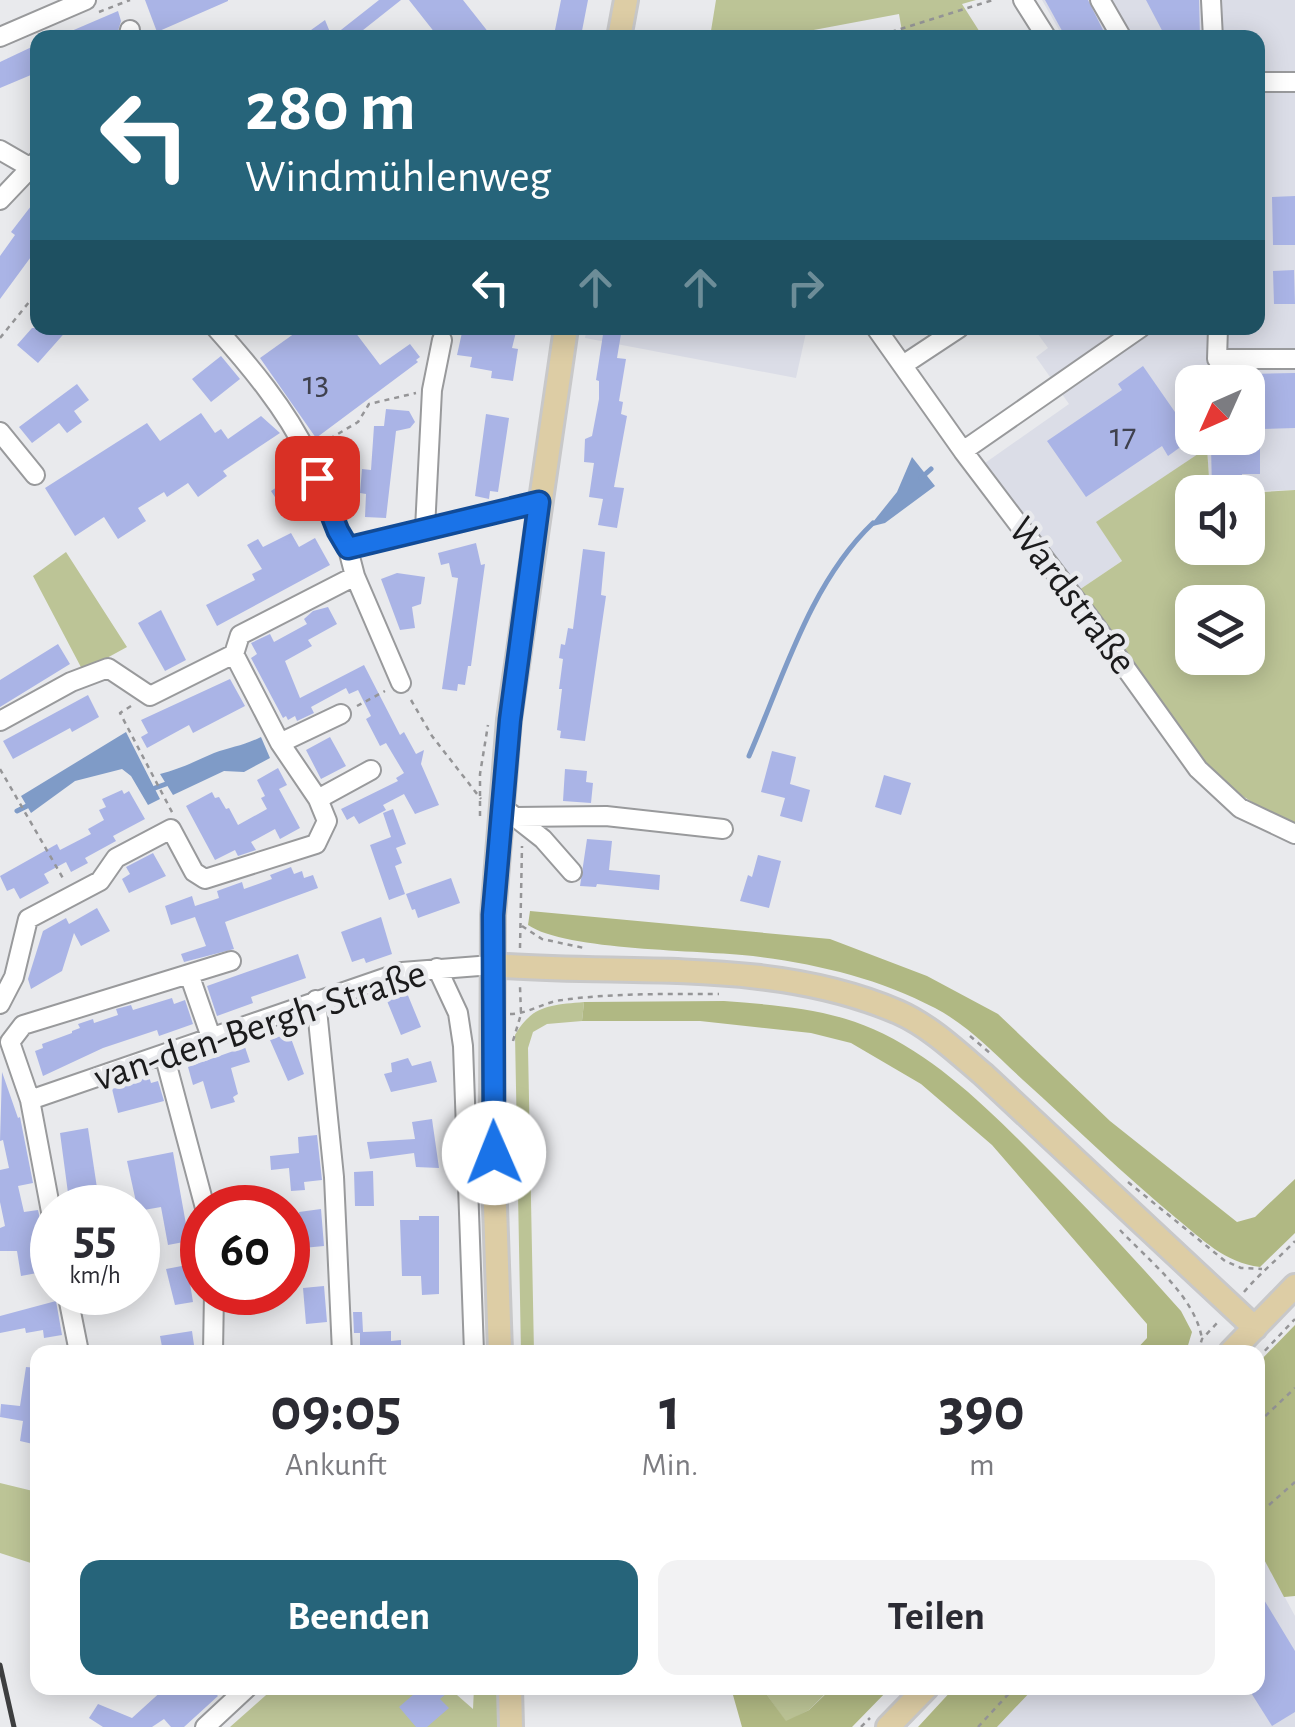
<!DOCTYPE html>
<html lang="de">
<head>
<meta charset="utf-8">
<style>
	body { margin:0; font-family:"Alegreya Sans",sans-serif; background:#f2f2f3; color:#2b2b33; height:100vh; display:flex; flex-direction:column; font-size:38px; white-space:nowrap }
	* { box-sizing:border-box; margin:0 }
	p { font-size:32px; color:#7c7c81 }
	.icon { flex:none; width:55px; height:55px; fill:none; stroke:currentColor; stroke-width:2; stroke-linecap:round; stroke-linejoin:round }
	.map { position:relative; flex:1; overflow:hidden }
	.side { position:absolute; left:30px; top:1345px; width:1235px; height:350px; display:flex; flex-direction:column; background:#fff; border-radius:20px; box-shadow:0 5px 25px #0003 }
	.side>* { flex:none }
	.guide { position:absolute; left:30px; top:30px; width:1235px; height:305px; border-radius:20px; box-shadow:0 5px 25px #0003; background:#26647a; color:#fff; overflow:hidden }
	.needle { width:65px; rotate:225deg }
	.fabs { position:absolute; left:1175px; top:365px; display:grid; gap:20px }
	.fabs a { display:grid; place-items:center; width:90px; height:90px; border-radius:20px; background:#fff; box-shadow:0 5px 25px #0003; font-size:50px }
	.speed { position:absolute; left:30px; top:1185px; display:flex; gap:20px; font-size:50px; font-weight:700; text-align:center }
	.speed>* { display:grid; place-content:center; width:130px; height:130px; border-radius:50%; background:#fff; box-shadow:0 5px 25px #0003; line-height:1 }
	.speed small { font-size:25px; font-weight:400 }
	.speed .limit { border:15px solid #d22; background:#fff; color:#111 }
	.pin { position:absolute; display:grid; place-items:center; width:85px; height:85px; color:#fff; margin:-42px; border-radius:20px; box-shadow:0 5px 15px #0006 }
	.me { position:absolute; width:110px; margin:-55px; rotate:359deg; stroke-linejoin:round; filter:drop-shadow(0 0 8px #0008) }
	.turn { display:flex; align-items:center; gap:35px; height:210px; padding:0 50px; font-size:45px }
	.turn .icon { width:130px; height:130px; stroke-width:2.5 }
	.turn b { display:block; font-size:70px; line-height:85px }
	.lanes { display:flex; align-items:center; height:95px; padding:0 50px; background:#0003; justify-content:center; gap:50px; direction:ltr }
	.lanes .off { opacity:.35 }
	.eta { display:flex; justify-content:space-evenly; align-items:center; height:170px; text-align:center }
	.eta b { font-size:60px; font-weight:600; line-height:70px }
	.primary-button { display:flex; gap:20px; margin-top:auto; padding:20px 50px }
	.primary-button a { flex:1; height:115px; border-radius:20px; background:#26647a; color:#fff; font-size:40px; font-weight:600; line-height:115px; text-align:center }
	.primary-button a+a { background:#f2f2f3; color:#2b2b33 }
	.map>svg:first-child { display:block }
	.built { fill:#dbdde7; fill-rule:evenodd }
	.green { fill:#bcc496; fill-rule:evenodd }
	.forest { fill:#b0b883 }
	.water { fill:#7f9bc7 }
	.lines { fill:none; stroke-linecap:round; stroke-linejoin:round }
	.stream { stroke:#7f9bc7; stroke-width:5 }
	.building { fill:#aab4e6 }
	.minor-casing { stroke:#999a9c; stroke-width:22 }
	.major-casing { stroke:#c8c8c9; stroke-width:28 }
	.path { stroke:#959597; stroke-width:2.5; stroke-dasharray:5 5; stroke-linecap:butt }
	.minor { stroke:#fff; stroke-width:18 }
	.major { stroke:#ddcda5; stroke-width:22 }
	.rail { stroke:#3d3e3f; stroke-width:5 }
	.route-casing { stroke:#114b97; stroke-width:25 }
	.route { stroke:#1a73e8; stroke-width:18 }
	.labels { text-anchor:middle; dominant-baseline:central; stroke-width:9; stroke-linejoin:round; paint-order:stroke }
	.number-label { font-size:35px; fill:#3f414e }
	.street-label { font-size:40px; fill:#1b1b1c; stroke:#e9eaed }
</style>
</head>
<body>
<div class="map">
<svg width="1295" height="1727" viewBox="0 0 1295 1727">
	<rect width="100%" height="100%" fill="#e9eaed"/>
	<!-- built -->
	<path class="built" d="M 1042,0 L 1295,0 L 1295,490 L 1210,492 L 1207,450 L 1097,523 L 1122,561 L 1079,590 L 985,463 L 1069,404 L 1036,357 L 1048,348 L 1035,330 L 1039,328 L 1258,328 L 1258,38 L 1063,37 ZM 1192,382 L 1248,382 L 1248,438 L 1192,438 Z
		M 587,328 L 807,328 L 796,378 L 585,338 Z
		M 1258,1548 L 1295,1616 L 1295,1727 L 997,1727 L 1034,1688 L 1258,1688 Z"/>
	<!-- green -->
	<path class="green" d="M 716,0 L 976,0 L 962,4 L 983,37 L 903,37 L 899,14 L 803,32 L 803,37 L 710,37 Z
		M 1207,448 L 1210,492 L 1192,492 L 1192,548 L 1248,548 L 1248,493 L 1295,490 L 1295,823 C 1225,798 1192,749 1151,691 C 1127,657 1103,624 1079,590 L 1122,561 L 1096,522 ZM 1192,602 L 1248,602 L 1248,658 L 1192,658 Z
		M 66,552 L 127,647 L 83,671 L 33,576 Z
		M 584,1002 L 582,1021 L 547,1024 L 533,1032 L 528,1048 L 534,1352 L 521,1352 L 515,1035 C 532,1005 551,1005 584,1002 Z
		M 0,1483 L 37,1492 L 37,1565 L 0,1553 Z
		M 274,1688 L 449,1688 L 473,1709 L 474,1688 L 501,1688 L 502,1727 L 230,1727 Z
		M 762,1688 L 826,1688 L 830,1689 L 809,1710 L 786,1722 Z"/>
	<!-- forest -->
	<path class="forest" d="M 530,911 L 830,939 L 927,976 L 998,1014 L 1110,1121 L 1237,1222 L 1255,1217 L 1295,1179 L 1295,1233 L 1260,1267 C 1225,1263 1202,1239 1176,1218 C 1123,1174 1074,1126 1023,1080 C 995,1054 969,1026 935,1008 C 878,978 817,964 753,956 C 701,950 566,951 528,925 Z
		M 724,1001 C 774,1005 826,1008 873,1029 C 934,1056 983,1104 1029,1150 C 1082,1202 1132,1256 1181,1311 L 1192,1332 L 1186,1352 L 1134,1352 L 1147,1338 L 1147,1324 L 992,1145 L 921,1084 L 851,1043 L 811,1033 L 700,1021 L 582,1021 L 584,1002 Z
		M 1295,1325 L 1295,1596 L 1284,1597 L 1258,1548 L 1258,1363 Z
		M 731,1688 L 762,1688 L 786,1721 L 809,1710 L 832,1688 L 890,1688 L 852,1727 L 742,1727 Z
		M 954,1688 L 1034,1688 L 997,1727 L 918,1727 Z"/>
	<!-- water -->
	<path class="water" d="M 912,457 L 935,486 L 885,523 L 869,527 L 897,492 Z
		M 126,732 L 160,799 L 148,805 L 131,776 L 122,769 L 75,781 L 31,813 L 21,796 Z
		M 261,737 L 270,758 L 244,772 L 224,771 L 173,795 L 160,774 C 180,769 196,761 214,753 C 231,747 243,746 261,737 Z"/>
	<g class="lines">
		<!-- stream -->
		<path class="stream" d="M 921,478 L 931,469
			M 749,756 C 783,678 810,583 873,523
			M 155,788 L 166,784
			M 17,811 L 27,806"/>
	</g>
	<!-- building -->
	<path class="building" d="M 145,0 L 228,0 L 228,1 L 157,32 Z
		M 379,0 L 401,0 L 353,38 L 317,38 L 311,30 L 325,20 L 332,37 Z
		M 409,0 L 463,0 L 493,38 L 439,38 Z
		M 561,0 L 588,0 L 581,36 L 555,30 Z
		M 1045,0 L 1088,0 L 1107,38 L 1066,38 Z
		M 1146,0 L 1199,0 L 1200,38 L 1166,38 Z
		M 118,11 L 121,21 L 116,38 L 55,38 Z
		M 38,44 L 38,72 L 0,88 L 0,62 Z
		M 1295,196 L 1295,245 L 1273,245 L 1272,197 Z
		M 38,197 L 38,239 L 31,247 L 36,250 L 0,299 L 0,256 L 15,235 L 11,232 Z
		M 1294,270 L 1295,304 L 1274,304 L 1273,271 Z
		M 32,328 L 69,328 L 38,363 L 17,345 Z
		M 302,328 L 315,328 L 319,333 L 326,328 L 352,328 L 380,365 L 410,344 L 420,357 L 416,360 L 418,362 L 316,438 L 260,358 Z
		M 463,328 L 517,328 L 512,348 L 518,349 L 513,381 L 491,378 L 492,371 L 470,367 L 472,357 L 457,355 Z
		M 604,328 L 622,328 L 617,358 L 626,359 L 619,401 L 623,402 L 621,414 L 627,416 L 614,487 L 624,488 L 617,528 L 598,525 L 603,499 L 589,497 L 594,463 L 584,462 L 585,439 L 592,436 L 599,399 L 599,381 L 596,380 Z
		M 221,356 L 240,379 L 211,402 L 192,379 Z
		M 1143,366 L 1193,438 L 1168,456 L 1162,446 L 1086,497 L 1047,441 L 1122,390 L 1118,384 Z
		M 1295,373 L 1295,428 L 1260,429 L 1260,474 L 1242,474 L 1242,488 L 1212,489 L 1211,446 L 1248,446 L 1248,374 Z
		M 77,384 L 89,400 L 74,411 L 82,422 L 67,433 L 59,423 L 32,443 L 19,427 Z
		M 386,409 L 409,411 L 415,422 L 410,428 L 396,431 L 386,518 L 365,517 L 366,494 L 360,493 L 362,469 L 371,470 L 374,426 L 384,426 Z
		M 201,413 L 215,433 L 221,429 L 228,439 L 261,416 L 280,433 L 223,471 L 227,476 L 198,497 L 188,483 L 167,497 L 164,492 L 138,508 L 146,521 L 118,539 L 104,517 L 75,536 L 45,488 L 147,423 L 160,441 Z
		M 486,414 L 509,418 L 498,492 L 490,491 L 489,499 L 475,496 Z
		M 292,477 L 305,497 L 284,511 L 271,491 Z
		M 291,533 L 299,547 L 315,538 L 330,565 L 217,626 L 206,605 L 255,580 L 252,574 L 262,569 L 247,545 L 258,539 L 263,547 Z
		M 476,543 L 481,565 L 485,564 L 471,666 L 468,666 L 465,685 L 458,684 L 457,691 L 442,689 L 458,578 L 452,577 L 449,563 L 441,565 L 438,553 Z
		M 583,549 L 605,552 L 601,595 L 606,596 L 585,741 L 560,738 L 561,731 L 557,730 L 562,689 L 559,689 L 563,659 L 559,658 L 561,644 L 565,645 L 568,628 L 573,629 Z
		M 397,573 L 425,577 L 421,604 L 412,607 L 415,628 L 400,630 L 381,579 Z
		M 328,607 L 337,624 L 308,640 L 312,646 L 285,661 L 300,698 L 364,665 L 400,735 L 404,732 L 416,754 L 424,750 L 421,764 L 439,805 L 415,814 L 404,794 L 383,805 L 386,810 L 359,824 L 354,816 L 347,820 L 341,809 L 398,781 L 396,778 L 404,773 L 386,743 L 380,746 L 366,719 L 371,716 L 358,690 L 349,694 L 346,688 L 311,707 L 314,713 L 297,721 L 295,716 L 288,720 L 286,716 L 283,718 L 251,658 L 257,654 L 251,643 L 270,634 L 274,642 L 307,624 L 304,619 L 313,611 Z
		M 161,610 L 186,660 L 165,671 L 138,623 Z
		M 58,644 L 70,664 L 0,707 L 0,680 Z
		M 230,679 L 245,706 L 193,733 L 189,725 L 147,748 L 141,737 L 148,733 L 141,720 Z
		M 88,695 L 99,717 L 72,732 L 70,728 L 13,759 L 3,741 Z
		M 330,737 L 346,766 L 321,779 L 306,750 Z
		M 772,751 L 796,757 L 790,784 L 810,790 L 802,822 L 780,816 L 785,798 L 761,792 Z
		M 278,768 L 287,785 L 279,789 L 300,828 L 280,839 L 275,829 L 251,842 L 256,850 L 238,856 L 235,850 L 215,860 L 186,806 L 212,792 L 215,798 L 219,797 L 226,809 L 229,808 L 238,825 L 267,809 L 261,798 L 265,796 L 257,780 Z
		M 565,769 L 587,771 L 586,782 L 593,783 L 591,803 L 563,801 Z
		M 884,775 L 911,783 L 901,815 L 875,807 Z
		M 122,790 L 124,794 L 129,791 L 145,819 L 113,836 L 116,841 L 85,858 L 88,863 L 71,872 L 66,862 L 44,874 L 49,883 L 20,899 L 14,888 L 7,891 L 0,876 L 57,844 L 60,850 L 91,834 L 88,829 L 104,820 L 99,810 L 106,807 L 102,799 Z
		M 393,809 L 406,844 L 396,848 L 402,863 L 395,866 L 405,894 L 389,900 L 370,845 L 391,837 L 383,813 Z
		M 587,839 L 612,841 L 609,870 L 660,875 L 659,890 L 597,884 L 596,887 L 580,886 Z
		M 153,853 L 166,876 L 129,893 L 122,879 L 130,874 L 126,867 Z
		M 758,855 L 781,861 L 769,908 L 740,901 L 748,875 L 752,877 Z
		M 291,867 L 294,874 L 302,871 L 304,878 L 313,875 L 318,888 L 225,922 L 234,949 L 184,962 L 181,954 L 206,946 L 195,917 L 171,925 L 165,906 L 192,896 L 195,906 L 219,898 L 217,891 L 242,882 L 244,889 L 272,879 L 270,875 Z
		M 451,878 L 460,903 L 418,918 L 415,909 L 412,910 L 406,894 Z
		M 97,908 L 110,931 L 81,946 L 74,933 L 62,971 L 31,989 L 28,979 L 43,931 L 66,918 L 69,924 Z
		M 381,917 L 392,954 L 366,963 L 364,958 L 352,962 L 341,932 Z
		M 298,954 L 306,978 L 251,997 L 253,1003 L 217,1016 L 207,986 Z
		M 407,993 L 421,1027 L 401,1035 L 387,1001 Z
		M 172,998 L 174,1004 L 185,1000 L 193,1024 L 159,1036 L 157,1030 L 103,1048 L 43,1076 L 35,1051 L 43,1048 L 42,1044 L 72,1033 L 72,1031 L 80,1028 L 78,1024 L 93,1019 L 94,1023 L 118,1015 L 116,1009 L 131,1005 L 133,1010 Z
		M 289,1033 L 304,1074 L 288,1081 L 270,1040 Z
		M 245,1047 L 250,1062 L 231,1068 L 238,1094 L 233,1097 L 235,1102 L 211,1109 L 203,1081 L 193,1085 L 188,1067 Z
		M 408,1058 L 412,1066 L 431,1061 L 437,1082 L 391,1092 L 384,1074 L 392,1072 L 391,1063 Z
		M 2,1072 L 18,1118 L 20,1117 L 33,1183 L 18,1186 L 24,1212 L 38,1210 L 45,1241 L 31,1244 L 37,1273 L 21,1276 L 17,1251 L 0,1251 L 0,1228 L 5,1226 L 0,1202 L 0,1170 L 9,1168 L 3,1140 L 0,1141 Z
		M 148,1073 L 151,1083 L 158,1081 L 164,1101 L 118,1113 L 112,1089 L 133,1083 L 132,1078 Z
		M 432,1119 L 439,1168 L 416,1167 L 414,1153 L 370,1159 L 367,1142 L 415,1139 L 412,1122 Z
		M 88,1128 L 100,1208 L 70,1208 L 60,1133 Z
		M 317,1135 L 322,1180 L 304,1182 L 305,1190 L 291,1191 L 289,1168 L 271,1170 L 270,1156 L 299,1153 L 298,1137 Z
		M 173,1152 L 189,1241 L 168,1245 L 161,1207 L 138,1211 L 127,1161 Z
		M 373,1171 L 374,1206 L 355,1206 L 354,1172 Z
		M 321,1209 L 324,1246 L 303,1248 L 299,1212 Z
		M 419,1216 L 439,1216 L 439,1294 L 422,1295 L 421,1276 L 402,1276 L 400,1220 L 419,1220 Z
		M 187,1265 L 193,1302 L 175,1305 L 166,1269 Z
		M 324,1286 L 327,1322 L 306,1324 L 303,1288 Z
		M 56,1301 L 62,1335 L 44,1338 L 43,1330 L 26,1333 L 25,1328 L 0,1333 L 0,1316 Z
		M 353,1312 L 362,1312 L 363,1332 L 391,1331 L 391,1341 L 401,1340 L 401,1352 L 360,1352 L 360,1333 L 354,1333 Z
		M 192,1331 L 195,1352 L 163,1352 L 160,1336 Z
		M 26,1367 L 38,1368 L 38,1434 L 33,1444 L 20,1441 L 23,1421 L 0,1417 L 1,1404 L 20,1406 Z
		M 1258,1590 L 1295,1651 L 1295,1712 L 1272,1726 L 1248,1688 L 1258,1688 Z
		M 165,1688 L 195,1688 L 201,1694 L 210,1688 L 218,1696 L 184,1727 L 171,1727 L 164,1719 L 152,1727 L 103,1727 L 89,1718 L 98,1704 L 132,1718 Z
		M 408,1688 L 453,1688 L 440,1699 L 449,1708 L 427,1727 L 416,1727 L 399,1707 L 414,1694 Z"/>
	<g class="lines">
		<defs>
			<path id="minor" d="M 1023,0 L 1047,38
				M 1100,0 L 1122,38
				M 1211,0 L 1213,38
				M 0,37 L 86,0
				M 128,38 L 130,30
				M 1258,82 L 1295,82
				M 0,150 L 38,172
				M 0,200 L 38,160
				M 216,328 C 249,365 286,409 308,455 C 322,486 330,519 348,549 L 539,501
				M 876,328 L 963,451 L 1094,624 L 1198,769 L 1240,808 L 1295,834
				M 1218,328 L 1217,359 L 1295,359
				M 903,365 L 959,328
				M 0,432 L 35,475
				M 963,451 L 1140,328
				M 425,529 L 432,390 L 442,340
				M 348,549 L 355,576 L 401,683
				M 0,721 L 71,682 L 108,668 L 150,696 L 234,654 L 240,635 L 355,576
				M 280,743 L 341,714
				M 318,799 L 371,770
				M 510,813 L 543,839 L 572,872
				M 515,817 L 606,816 L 723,829
				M 437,968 L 458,1013 L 463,1046 L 474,1352
				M 189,974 L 211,1037
				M 316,1000 L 334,1177 L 342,1352
				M 0,1004 L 14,977 L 28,919 L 100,881 L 116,858 L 171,829 L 194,872 L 205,879 L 316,844 L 327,821 L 318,799 L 280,743 L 234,654
				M 164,1054 L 205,1208
				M 30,1100 L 402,972 L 492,965
				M 52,1217 L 30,1100 L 10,1042 L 23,1025 L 231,961
				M 67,1292 L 79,1352
				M 213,1352 L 214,1292
				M 205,1727 L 247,1688"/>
			<path id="major" d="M 619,38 L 626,0
				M 492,965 C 627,976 771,957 898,1012 C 930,1026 958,1053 984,1075 L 1255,1328
				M 500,1352 L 492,1119 L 493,915 L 509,720 L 566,328
				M 1231,1352 L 1295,1286
				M 510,1688 L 511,1727
				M 888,1727 L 926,1688"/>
		</defs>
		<!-- minor casing -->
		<use href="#minor" class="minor-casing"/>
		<!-- major casing -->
		<use href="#major" class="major-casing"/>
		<!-- path -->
		<path class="path" d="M 99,12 L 130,0
			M 872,38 L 993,0
			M 0,338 L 38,291
			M 321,444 L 358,422 L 369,404 L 416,393
			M 411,700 L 432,736 L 481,799
			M 131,706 L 120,713 L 173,814
			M 357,706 L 385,691
			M 0,769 L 64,880
			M 480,816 L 480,774 L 488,725
			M 522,926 L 542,939 L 584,948
			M 520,948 L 522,846
			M 510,1014 C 528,1014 544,1002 562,1000 C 614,993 667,994 719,994
			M 970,1036 L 991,1054
			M 513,1041 L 521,1014 L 520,986
			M 1128,1182 L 1225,1261 L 1241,1268 L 1262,1269
			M 1120,1230 C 1149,1261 1195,1296 1202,1339
			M 1244,1292 C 1260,1273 1278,1259 1295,1241
			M 1198,1352 L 1202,1339 L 1219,1321
			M 1258,1358 L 1295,1319
			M 1258,1423 L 1295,1388
			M 1269,1505 L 1295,1482
			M 944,1694 L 950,1688
			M 861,1727 L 870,1718
			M 978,1727 L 1014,1688"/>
		<!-- minor -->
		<use href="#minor" class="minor"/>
		<!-- major -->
		<use href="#major" class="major"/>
		<!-- rail -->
		<path class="rail" d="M 0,1665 L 14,1727"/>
	</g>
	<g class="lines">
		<defs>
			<path id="route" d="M 317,478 L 338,531 L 348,548 L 539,502 L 510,720 L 493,915 L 494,1153"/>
		</defs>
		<!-- route casing -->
		<use href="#route" class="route-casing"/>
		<!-- route -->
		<use href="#route" class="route"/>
	</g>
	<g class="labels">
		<!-- number labels -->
		<g class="number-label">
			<text x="316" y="383">13</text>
			<text x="1123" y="435">17</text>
		</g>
		<!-- street labels -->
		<g class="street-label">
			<text transform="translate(1072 596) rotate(53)">Wardstraße</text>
			<text transform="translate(260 1026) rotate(-18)">van-den-Bergh-Straße</text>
		</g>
	</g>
</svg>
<div class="fabs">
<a><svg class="needle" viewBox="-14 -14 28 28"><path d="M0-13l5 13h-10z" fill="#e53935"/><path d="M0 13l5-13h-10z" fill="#7c7c81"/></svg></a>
<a><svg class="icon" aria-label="sound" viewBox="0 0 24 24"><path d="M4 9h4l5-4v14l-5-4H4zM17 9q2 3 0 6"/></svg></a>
<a><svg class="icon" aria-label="layers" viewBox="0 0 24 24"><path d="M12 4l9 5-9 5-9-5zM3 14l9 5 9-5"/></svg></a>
</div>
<div class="speed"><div>55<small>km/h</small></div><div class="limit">60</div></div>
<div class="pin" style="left:317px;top:478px;background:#d93025"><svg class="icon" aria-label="arrive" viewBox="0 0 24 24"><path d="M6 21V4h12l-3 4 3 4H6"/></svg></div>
<svg class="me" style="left:494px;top:1153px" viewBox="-20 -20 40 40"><circle r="19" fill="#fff"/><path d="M0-13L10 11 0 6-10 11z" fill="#1a73e8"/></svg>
<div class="guide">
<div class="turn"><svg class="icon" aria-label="left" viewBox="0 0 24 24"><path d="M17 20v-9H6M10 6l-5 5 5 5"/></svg><div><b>280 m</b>Windmühlenweg</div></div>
<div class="lanes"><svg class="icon" aria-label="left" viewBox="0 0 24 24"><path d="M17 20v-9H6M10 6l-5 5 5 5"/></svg><svg class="icon off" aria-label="ahead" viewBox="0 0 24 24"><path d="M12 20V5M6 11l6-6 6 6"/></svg><svg class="icon off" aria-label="ahead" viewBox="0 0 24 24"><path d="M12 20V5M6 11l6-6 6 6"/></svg><svg class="icon off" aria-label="right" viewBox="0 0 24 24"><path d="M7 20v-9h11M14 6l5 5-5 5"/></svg></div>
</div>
<section class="side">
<div class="eta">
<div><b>09:05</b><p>Ankunft</p></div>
<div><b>1</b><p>Min.</p></div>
<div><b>390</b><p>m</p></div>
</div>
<div class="primary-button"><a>Beenden</a><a>Teilen</a></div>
</section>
</div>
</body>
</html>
